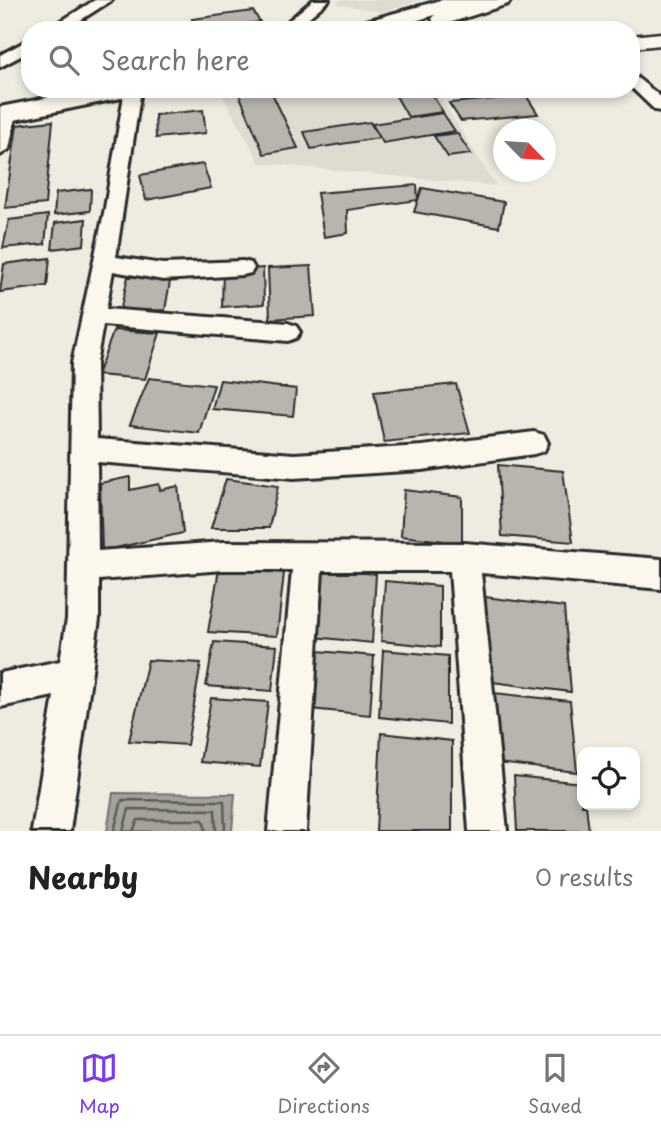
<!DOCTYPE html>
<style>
body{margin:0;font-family:"Playpen Sans",sans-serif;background:#f6f6f6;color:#222}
.controls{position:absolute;right:21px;bottom:21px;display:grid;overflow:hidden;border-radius:14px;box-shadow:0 4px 10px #0003}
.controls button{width:63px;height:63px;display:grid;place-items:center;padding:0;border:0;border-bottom:2px solid #e0e0e0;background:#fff;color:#222;font:35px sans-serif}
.compass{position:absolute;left:493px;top:119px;width:63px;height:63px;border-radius:50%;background:#fff;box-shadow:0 4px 10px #0003;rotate:115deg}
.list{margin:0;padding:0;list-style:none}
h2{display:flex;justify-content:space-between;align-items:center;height:91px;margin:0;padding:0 28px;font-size:30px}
h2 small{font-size:23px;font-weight:400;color:#767676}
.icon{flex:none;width:38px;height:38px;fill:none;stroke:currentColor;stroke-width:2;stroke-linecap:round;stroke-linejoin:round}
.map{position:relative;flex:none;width:661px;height:831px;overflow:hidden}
.search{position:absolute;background:#fff;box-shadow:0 4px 10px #0003;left:21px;right:21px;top:21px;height:77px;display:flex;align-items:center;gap:18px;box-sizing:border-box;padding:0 24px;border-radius:28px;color:#767676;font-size:26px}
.sheet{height:203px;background:#fff}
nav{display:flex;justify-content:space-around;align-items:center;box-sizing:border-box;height:98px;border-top:2px solid #e0e0e0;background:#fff;font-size:19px;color:#767676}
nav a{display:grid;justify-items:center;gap:4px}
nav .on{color:#7c3aed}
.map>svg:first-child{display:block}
.built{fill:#dedbd1}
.water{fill:#a4a29a;stroke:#74726e;stroke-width:2}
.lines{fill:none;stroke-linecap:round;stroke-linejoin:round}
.shore{stroke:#5b5b57;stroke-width:2.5}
.building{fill:#b8b5ae;stroke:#2b2b2b;stroke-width:2}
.street-casing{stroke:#2b2b2b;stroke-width:6}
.secondary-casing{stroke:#2b2b2b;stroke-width:5}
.highway-casing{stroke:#2b2b2b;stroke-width:6}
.street{fill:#fbf7ec;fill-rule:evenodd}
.secondary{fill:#fbf7ec;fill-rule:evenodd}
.highway{fill:#fbf7ec;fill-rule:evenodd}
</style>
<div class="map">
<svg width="661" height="831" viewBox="0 0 661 831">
<rect width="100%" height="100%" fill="#eeebe0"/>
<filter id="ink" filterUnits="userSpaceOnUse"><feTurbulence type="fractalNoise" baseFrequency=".0143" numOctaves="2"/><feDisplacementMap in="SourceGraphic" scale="14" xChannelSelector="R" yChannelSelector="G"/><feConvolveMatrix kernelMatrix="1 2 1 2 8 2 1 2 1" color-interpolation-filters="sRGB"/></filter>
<g filter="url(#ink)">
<path class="built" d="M339 0H421L383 12 337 4Z
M219 89H435L496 186 260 163Z"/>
<path class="water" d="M113 793 235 794 232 831H107Z"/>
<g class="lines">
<path class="shore" d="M114 831 122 800 224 801 225 831
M123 831 129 809 215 810 216 831
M133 831 138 820H203L206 831"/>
</g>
<path class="building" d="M253 11 260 22 232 26 233 30H197L192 19Z
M237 89H270L298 148 264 154Z
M392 89H428L443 112 408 117Z
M490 89H522L538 114 461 121 449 103 496 99Z
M203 110 206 133 156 138 155 115Z
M443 113 455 131 383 143 372 124Z
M53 121 45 204 5 208 17 125Z
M370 122 379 138 311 149 304 132Z
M457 133 471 154 448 157 434 136Z
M203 164 211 188 146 200 140 175Z
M417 185 418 200 347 210 348 233 324 237 317 193Z
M422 188 504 202 499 227 414 212Z
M91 189 90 211 54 215 56 193Z
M48 215 45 244 3 248 9 220Z
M86 219 84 245 52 249 55 223Z
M50 258 47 286 0 292 4 264Z
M311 266 315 316 270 319 268 268Z
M263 268 264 304 222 307 223 271Z
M171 276 165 310 120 311 128 277Z
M114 330 160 333 145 379 97 375Z
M149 378 214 385 199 433 130 425Z
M220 380 296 389 293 416 212 409Z
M456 384 470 433 384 442 374 392Z
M498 465 563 471 573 542 502 536Z
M130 477V490L159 484 160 490 178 486 183 533 102 551 100 483Z
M226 479 278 486 269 528H211Z
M404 490 462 497V543L401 536Z
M219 569 284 573 277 636 208 632Z
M323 569 376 574 372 643 315 637Z
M385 581 440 586V647L381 641Z
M485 597 564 607 571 692 485 681Z
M214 642 277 646 272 691 206 686Z
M383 650 448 656V724L379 717Z
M318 651 374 656 370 715 311 709Z
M148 660 201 663 187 745 129 741Z
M493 693 570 701 577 772 497 763Z
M211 698 268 702 260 767 200 762Z
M381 733 452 741V831H376Z
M514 776 582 783V805H586L589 831H517Z"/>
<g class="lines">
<defs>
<path id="street" d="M95 0H112L65 30H47Z
M313 0H329L294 30H278Z
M30 39V51L0 67V55Z
M631 73 661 97V111L655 110 631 87Z
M125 89H141L116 257 163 264 243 261 251 263 254 268 251 273 243 275 163 280 113 271 106 309 288 323 296 326 300 332 296 338 288 341 103 325 96 363 97 439 294 454 422 446 534 432 544 435 548 443 544 451 534 454 422 470 294 478 97 462 98 551 223 542 464 543 661 559V589L481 573 507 831H469L450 571H322L306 831H268L292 570H223L99 580V619L70 831H32L54 696 0 707V673L60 661 67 619 72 363 105 208Z
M7 109 16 114 9 149 0 155V111Z"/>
<path id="secondary" d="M661 33V45L631 48V36Z"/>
<path id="highway" d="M442 0H511L508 4 443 25 435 24 432 19 435 15 385 30H349L352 25Z
M92 89H143L140 94 131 96 0 123V107Z"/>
</defs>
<use href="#street" class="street-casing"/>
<use href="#secondary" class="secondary-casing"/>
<use href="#highway" class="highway-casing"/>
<use href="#street" class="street"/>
<use href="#secondary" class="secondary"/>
<use href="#highway" class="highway"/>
</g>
</g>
</svg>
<div class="controls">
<button><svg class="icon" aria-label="locate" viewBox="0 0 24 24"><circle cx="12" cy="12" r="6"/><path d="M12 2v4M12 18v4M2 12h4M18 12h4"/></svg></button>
</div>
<svg class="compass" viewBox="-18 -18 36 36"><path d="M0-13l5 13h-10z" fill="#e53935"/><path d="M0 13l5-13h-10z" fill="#767676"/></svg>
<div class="search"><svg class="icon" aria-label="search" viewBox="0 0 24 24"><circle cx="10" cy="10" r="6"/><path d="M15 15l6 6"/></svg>Search here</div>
</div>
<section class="sheet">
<h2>Nearby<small>0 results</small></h2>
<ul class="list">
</ul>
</section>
<nav>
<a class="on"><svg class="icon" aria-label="map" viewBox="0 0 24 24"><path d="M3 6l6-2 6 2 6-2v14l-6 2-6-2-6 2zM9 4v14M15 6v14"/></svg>Map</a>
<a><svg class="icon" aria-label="directions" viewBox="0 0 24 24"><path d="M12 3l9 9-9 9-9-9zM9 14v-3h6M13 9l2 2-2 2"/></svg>Directions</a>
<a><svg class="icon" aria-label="saved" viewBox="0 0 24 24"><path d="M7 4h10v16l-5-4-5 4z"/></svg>Saved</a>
</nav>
